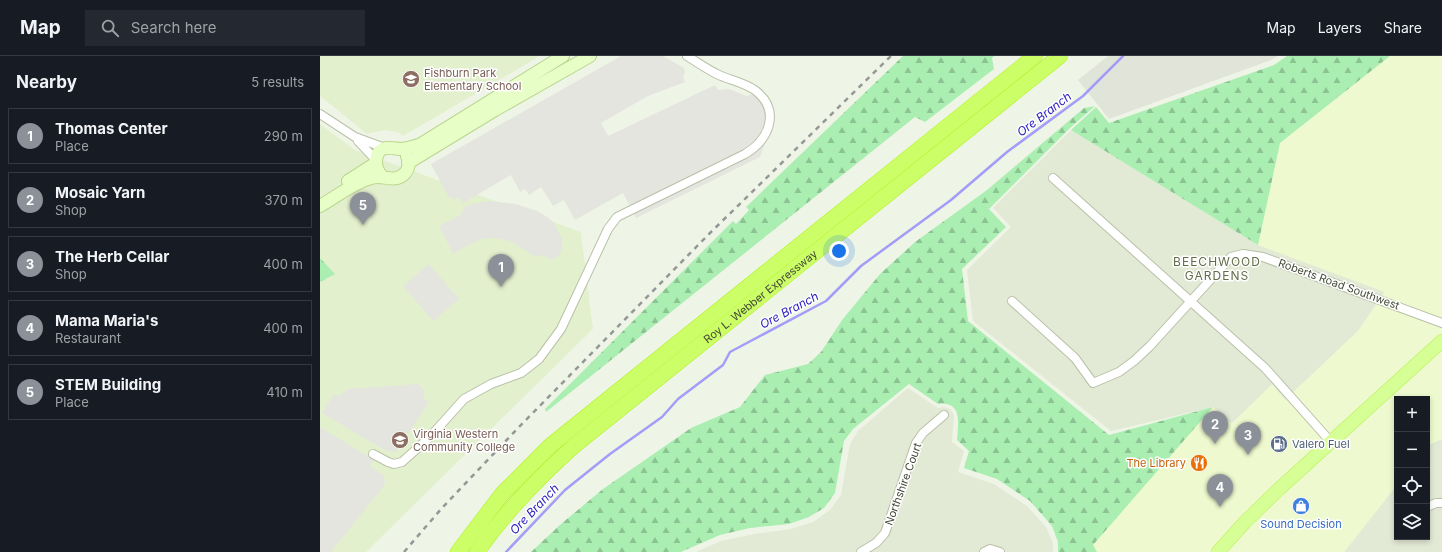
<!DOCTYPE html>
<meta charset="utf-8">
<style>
body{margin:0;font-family:Inter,sans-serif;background:#242831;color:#f1f3f6}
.controls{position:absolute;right:12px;bottom:12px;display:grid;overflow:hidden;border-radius:0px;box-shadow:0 2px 6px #0003}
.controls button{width:36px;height:36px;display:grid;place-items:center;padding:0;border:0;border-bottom:1px solid #363941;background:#171b24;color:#f1f3f6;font:20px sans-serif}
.you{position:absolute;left:519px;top:195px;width:14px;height:14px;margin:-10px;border:3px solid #fff;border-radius:50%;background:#1a73e8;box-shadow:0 0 0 6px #1a73e833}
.badge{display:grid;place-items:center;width:26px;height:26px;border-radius:50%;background:#8c9099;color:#fff;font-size:13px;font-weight:700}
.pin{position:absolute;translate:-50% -33px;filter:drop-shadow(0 1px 2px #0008)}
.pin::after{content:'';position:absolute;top:21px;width:14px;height:12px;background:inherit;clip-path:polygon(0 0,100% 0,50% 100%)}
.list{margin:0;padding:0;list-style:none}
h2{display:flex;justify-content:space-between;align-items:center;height:52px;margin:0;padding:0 16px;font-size:17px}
h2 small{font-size:13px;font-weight:400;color:#9ea1a6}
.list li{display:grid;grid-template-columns:26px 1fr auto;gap:12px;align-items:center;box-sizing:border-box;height:56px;margin:0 8px 8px;padding:0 8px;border:1px solid #363941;border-radius:0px}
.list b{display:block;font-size:15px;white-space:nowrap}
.list p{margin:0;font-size:13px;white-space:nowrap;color:#9ea1a6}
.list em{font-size:13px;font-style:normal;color:#9ea1a6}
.icon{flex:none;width:22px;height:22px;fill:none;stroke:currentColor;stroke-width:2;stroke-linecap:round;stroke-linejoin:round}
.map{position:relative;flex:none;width:1122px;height:496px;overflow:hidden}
header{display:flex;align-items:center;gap:24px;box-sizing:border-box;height:56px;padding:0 20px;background:#171b24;border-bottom:1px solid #363941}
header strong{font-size:19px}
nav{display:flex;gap:22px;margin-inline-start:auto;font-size:14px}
.search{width:280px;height:36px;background:#242831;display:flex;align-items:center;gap:10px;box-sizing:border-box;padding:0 14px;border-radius:0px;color:#9ea1a6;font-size:15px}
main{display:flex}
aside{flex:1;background:#171b24}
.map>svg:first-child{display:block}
.residential{fill:#e2e9d4}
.commercial{fill:#eff9cf}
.industrial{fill:#e1e4d8}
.education{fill:#e3f0ce}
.grass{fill:url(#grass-tufts)}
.forest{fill:url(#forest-firs)}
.parking{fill:#e4e5df}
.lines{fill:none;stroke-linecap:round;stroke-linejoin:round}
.stream{stroke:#a39cf8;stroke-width:2.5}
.minor-casing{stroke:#b9c1a8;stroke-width:10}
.secondary-casing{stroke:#bad68f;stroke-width:14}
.primary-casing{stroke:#b9f058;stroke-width:14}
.motorway-casing{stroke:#b2ee27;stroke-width:16}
.minor{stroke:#fff;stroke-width:8}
.secondary{stroke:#e7ffc6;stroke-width:12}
.primary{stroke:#d6ff95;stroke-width:13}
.motorway{stroke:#ccff67;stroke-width:15}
.rail{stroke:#969696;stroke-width:2.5;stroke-dasharray:5 5;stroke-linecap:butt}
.labels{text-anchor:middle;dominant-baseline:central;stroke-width:3;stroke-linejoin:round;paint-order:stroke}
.education-label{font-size:11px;fill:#785e54;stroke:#fff;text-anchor:start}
.street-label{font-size:11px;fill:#434934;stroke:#fff}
.service-label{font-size:11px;fill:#4e5e75;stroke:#fff;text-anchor:start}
.food-label{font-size:11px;fill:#c56008;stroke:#fff;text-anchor:end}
.shop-label{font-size:11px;fill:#366cbe;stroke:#fff}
.water-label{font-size:12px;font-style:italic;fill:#3022c0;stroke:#fff}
.neighbourhood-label{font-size:12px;letter-spacing:1px;fill:#636d4a;stroke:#fff}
</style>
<header>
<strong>Map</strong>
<div class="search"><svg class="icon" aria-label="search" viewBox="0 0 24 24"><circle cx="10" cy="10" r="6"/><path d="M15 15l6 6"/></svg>Search here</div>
<nav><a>Map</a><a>Layers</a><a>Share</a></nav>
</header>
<main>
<aside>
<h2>Nearby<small>5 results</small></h2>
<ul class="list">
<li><span class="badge">1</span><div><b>Thomas Center</b><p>Place</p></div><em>290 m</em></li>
<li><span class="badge">2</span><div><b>Mosaic Yarn</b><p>Shop</p></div><em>370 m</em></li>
<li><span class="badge">3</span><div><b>The Herb Cellar</b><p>Shop</p></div><em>400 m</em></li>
<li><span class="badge">4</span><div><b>Mama Maria's</b><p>Restaurant</p></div><em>400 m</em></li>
<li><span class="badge">5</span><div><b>STEM Building</b><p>Place</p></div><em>410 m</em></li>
</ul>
</aside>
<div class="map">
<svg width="1122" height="496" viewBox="0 0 1122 496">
<defs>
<pattern id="grass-tufts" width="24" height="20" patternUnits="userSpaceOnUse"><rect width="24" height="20" fill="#aaeeb2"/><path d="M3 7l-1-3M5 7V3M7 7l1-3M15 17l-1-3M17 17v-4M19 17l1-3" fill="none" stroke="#8cc392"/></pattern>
<pattern id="forest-firs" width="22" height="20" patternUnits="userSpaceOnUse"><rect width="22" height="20" fill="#aaeeb2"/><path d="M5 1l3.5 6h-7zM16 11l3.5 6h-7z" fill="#8cc392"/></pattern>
</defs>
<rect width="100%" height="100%" fill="#eff5e6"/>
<path class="residential" d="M751 74 938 189 1065 236 1038 275 965 344 952 329 911 368 893 351 791 375 653 265 647 214 691 171 673 152Z
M588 332 618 352 624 351 630 353 634 359 632 386 644 395 638 416 674 428 707 450 726 471 733 487V496H376L401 485 434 478 471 473 493 466 510 454 521 439 530 388 538 375Z
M1122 383V496H1024L1077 429V481H1107V392L1110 388Z"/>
<path class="commercial" d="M1070 0H1122V383L1110 388 1107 392V343H1077V429L1024 496H777L772 489 893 351 912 368 952 328 965 344 1038 275 1065 236 938 189 960 87Z"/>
<path class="industrial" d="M788 0H958L951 4 789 63 758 24Z"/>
<path class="education" d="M0 0H220L83 80 78 76 65 74 47 78 0 40Z
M0 68 35 94 261 176 273 273 46 496H0Z"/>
<path class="grass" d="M0 202 15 218 0 226Z"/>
<path class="forest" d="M583 0H674L672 2 674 13 605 66 595 61 226 356 225 353 413 165 416 168 429 154 426 151Z
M967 0H1070L960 87 938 189 751 74 776 51 789 67 954 9Z
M775 50 750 72 669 153 686 171 642 213 648 265 789 379 893 351 773 489 777 496H738V486L732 470 710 445 677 423 644 412 649 395 637 384C638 367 643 345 618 348L589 328 533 373 524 385 515 437 504 452 489 461 469 468 430 472 400 479 361 496H211L241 468 283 433 371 372 420 351 445 319 488 308 501 296 522 264 560 218 595 186 667 134 764 52Z"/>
<path class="parking" d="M301 0H343L364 12 365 17 363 20 365 26 328 40 281 67 288 80 395 29 398 34 409 33 427 40 441 35 450 49 455 61 440 101 316 162 303 137 255 164 244 144 233 150 221 131 209 139 205 133 200 136 191 119 143 147 140 142 133 143 128 140 111 108Z
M169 145 196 148 217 155 229 162 235 168 242 183 241 196 237 201 230 204 224 199 216 201 190 185 175 182 163 183 152 187 133 198 119 170 142 158 143 152 152 148Z
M109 208 139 243 113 265 83 230Z
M98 328 104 334V343L109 346 75 397 71 395 68 396 2 357 14 338 19 340 28 333Z
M0 371 54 404 50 410 64 420 65 426 63 431 11 496H0Z"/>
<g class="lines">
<path class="stream" d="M186 496 245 434 290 398 342 361 358 343 403 309 410 296 506 245 541 210 631 144 687 96 763 40 803 0"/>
<defs>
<path id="minor" d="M0 58 35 81 65 92
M38 85 56 104
M733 122 945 312 1011 386
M692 245 755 302 773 327 799 316 814 305 830 290 911 201 923 198 943 201 1122 267
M53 398 68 406 74 408 82 406 109 382 144 343 171 328 201 317 219 303 241 273 288 173 297 161 425 98C449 84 461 55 436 35 426 27 410 24 399 19 388 14 377 6 367 0
M1107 451 1116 447H1122
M541 496 556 487 565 477 596 387 603 377 624 359
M664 496 670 493 680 496"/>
<path id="secondary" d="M88 107 175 54 270 0
M62 120C58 116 56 112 56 106 57 86 73 93 82 93 88 92 96 90 101 88L243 0
M28 125 56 107
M0 150C16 141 33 127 51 122 62 118 73 127 83 119 89 114 90 107 87 100"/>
<path id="primary" d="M898 496 925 466 959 433 1122 285"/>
<g id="motorway">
<path d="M138 496 182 438 231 389 715 0"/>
<path id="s1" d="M157 496C185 456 218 422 255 389L740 0"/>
</g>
</defs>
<use href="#minor" class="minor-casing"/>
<use href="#secondary" class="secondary-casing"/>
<use href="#primary" class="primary-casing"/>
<use href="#motorway" class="motorway-casing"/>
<use href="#minor" class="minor"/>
<use href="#secondary" class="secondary"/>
<use href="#primary" class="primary"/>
<use href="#motorway" class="motorway"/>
<path class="rail" d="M84 496 122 452 199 371 390 177 571 0"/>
</g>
<defs>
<symbol id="school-disc" viewBox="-11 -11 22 22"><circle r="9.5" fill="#8d6e63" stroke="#fff"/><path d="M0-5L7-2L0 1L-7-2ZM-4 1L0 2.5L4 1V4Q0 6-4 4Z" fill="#fff"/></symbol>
<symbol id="university-disc" viewBox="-11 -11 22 22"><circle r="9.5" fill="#8d6e63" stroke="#fff"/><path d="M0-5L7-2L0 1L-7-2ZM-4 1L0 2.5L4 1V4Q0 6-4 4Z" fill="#fff"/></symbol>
<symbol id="fuel-disc" viewBox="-11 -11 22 22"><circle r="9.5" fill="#5c6f8a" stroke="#fff"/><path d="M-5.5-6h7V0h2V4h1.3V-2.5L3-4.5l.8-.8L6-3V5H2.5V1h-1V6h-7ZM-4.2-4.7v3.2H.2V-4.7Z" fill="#fff"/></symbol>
<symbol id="restaurant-disc" viewBox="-11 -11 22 22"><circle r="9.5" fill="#e8710a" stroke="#fff"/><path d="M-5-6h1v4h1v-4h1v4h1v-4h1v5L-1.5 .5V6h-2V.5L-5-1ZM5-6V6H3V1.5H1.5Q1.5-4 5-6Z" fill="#fff"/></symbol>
<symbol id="shop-disc" viewBox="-11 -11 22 22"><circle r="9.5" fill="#3f7fe0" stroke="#fff"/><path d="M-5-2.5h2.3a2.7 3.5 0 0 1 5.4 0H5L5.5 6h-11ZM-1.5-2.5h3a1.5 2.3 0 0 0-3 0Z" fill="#fff"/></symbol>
</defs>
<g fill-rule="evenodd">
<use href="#school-disc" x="81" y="13" width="20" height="20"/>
<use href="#university-disc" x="70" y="374" width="20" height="20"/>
<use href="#fuel-disc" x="949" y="378" width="20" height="20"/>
<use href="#restaurant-disc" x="869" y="397" width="20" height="20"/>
<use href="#shop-disc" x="971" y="440" width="20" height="20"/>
</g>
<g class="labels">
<g class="education-label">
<text x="104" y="17">Fishburn Park<tspan x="104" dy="13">Elementary School</tspan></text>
<text x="93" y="378">Virginia Western<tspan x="93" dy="13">Community College</tspan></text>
</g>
<g class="street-label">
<text transform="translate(1019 228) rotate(20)">Roberts Road Southwest</text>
<text stroke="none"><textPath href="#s1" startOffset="383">Roy L. Webber Expressway</textPath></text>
<text transform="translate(583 428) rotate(-70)">Northshire Court</text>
</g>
<g class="service-label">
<text x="972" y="388">Valero Fuel</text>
</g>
<g class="food-label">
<text x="866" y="407">The Library</text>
</g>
<g class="shop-label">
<text x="981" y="468">Sound Decision</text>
</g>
<g class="water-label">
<text transform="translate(724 58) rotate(-37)">Ore Branch</text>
<text transform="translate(469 254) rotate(-28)">Ore Branch</text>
<text transform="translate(214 453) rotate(-46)">Ore Branch</text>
</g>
<g class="neighbourhood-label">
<text x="897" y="205">BEECHWOOD<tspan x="897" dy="14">GARDENS</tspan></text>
</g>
</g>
</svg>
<div class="controls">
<button>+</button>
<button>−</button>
<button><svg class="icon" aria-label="locate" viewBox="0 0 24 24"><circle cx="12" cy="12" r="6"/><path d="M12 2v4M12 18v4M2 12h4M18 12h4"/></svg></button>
<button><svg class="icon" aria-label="layers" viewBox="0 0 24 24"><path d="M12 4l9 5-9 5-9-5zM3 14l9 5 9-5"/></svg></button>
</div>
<div class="you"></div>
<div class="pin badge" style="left:181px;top:231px">1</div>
<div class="pin badge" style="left:895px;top:388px">2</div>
<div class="pin badge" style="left:928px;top:399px">3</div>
<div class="pin badge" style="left:900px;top:451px">4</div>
<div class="pin badge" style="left:43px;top:169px">5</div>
</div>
</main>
